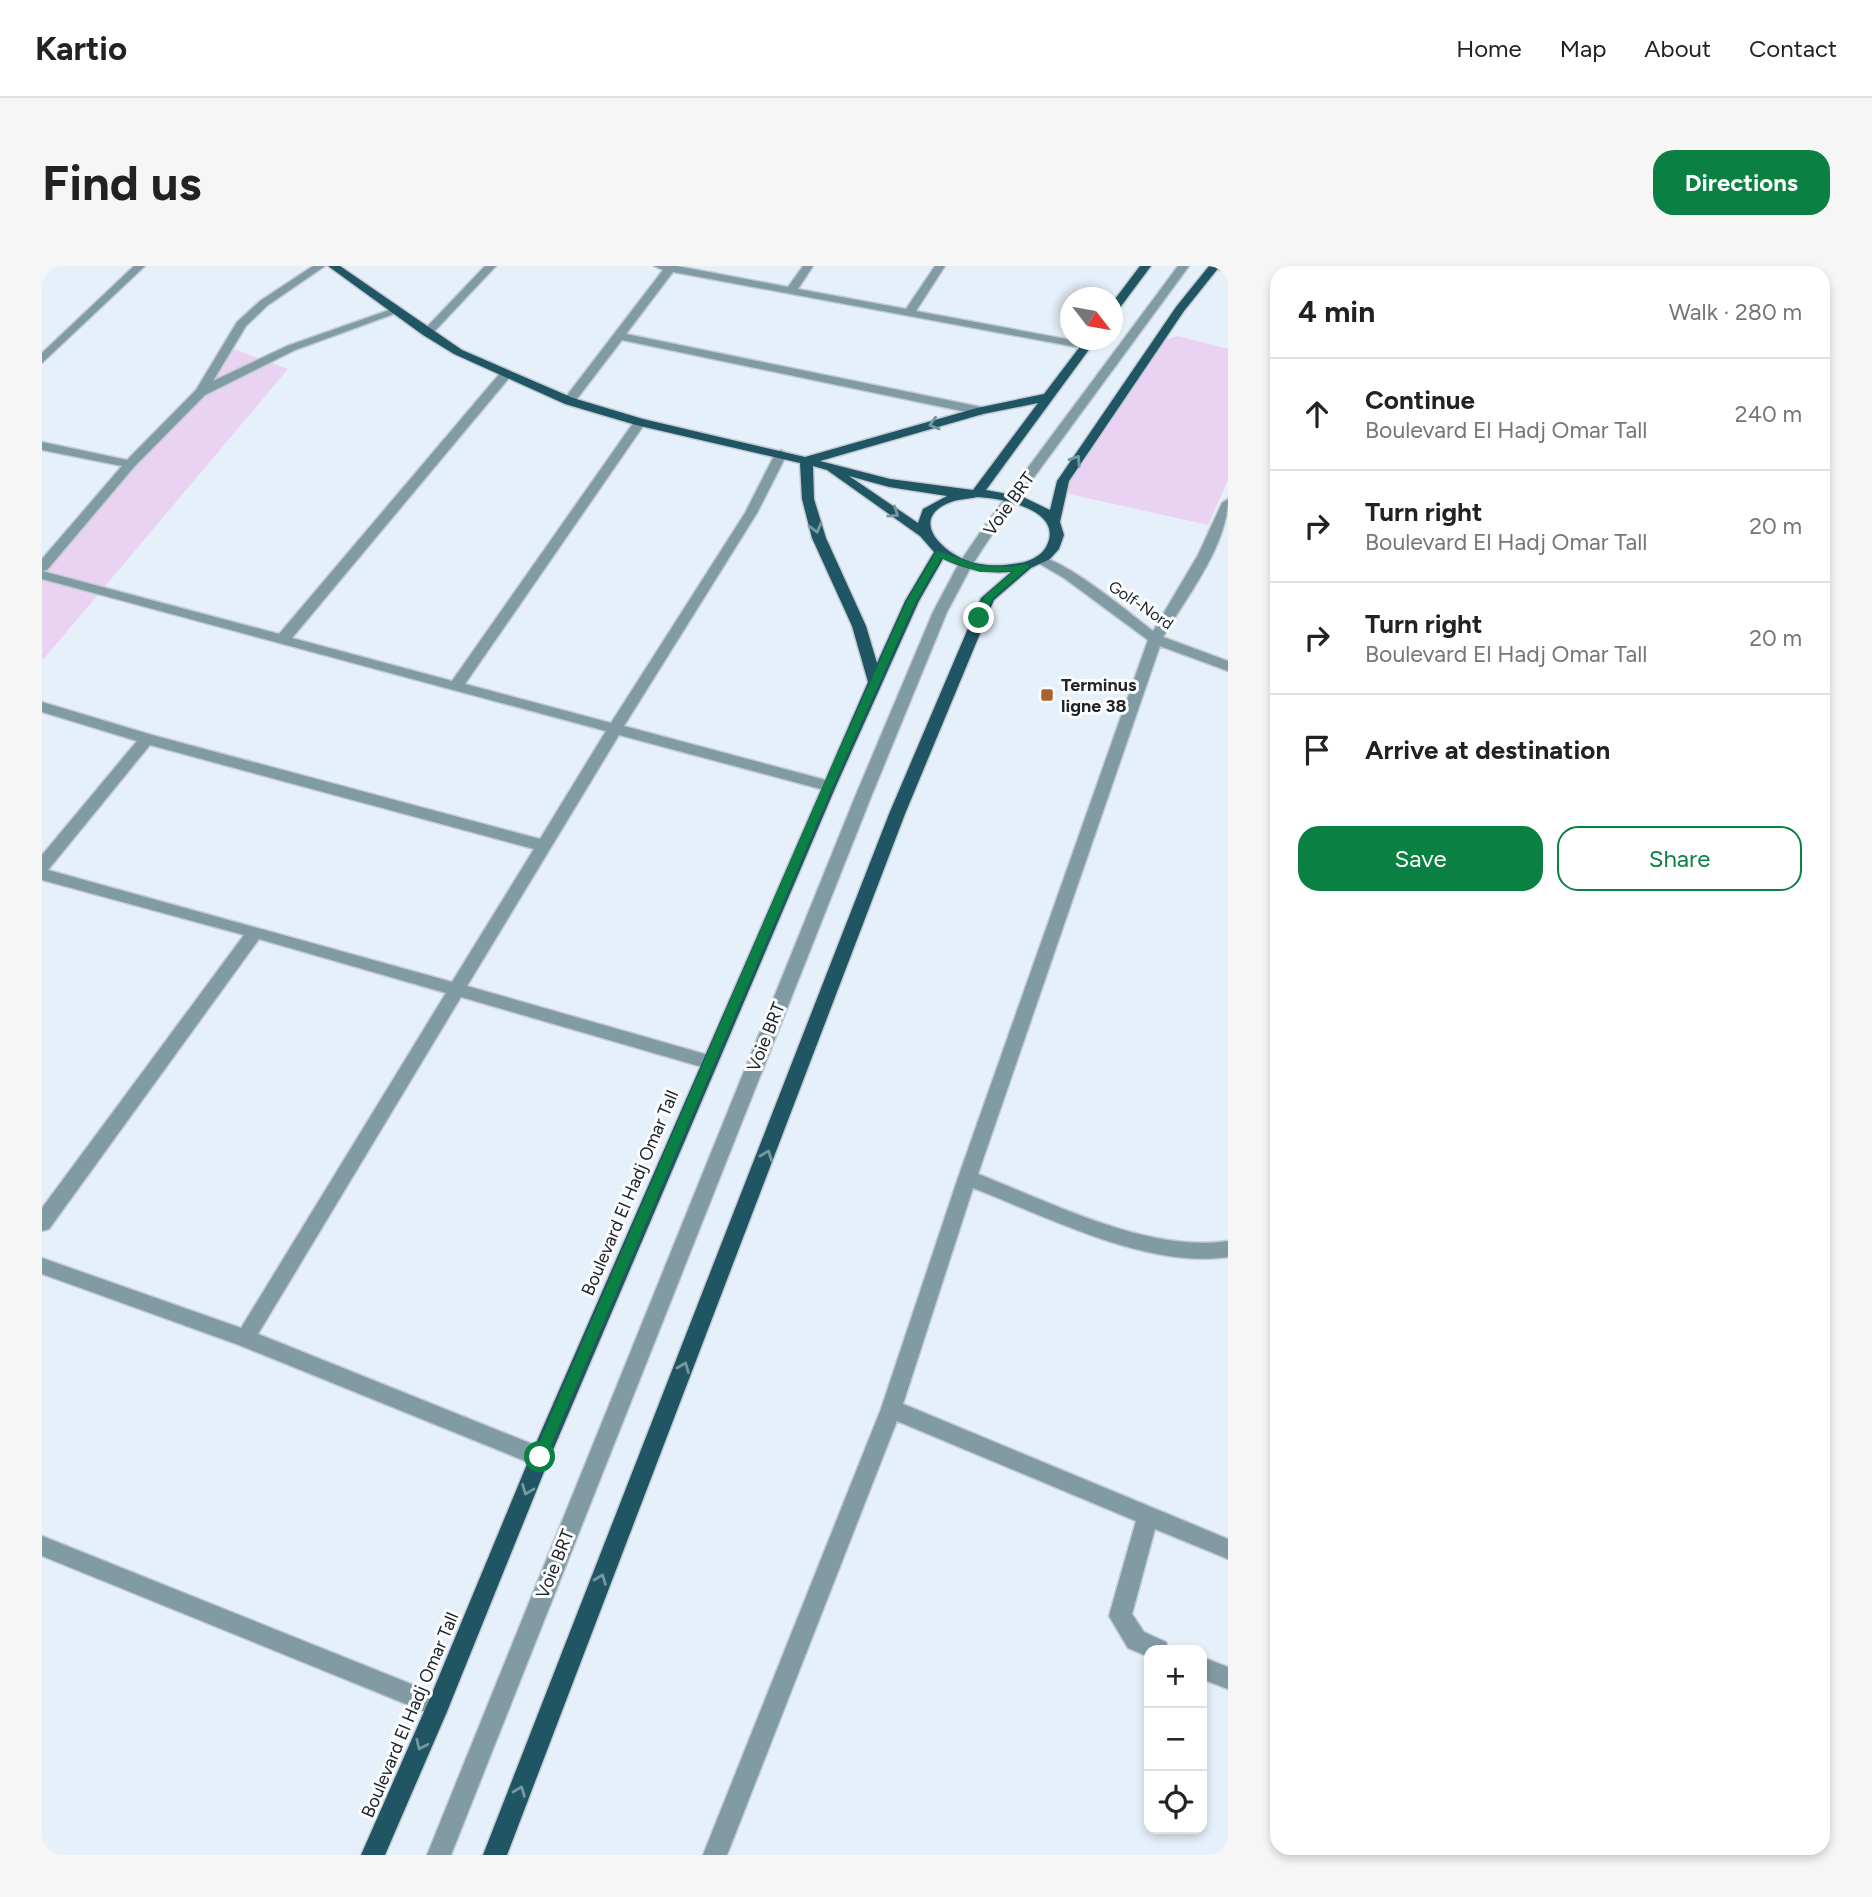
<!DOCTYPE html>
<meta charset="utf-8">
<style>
body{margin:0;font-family:Figtree,sans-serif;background:#f6f6f6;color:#222}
.controls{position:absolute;right:21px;bottom:21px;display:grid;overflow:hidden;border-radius:14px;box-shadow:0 4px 10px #0003}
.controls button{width:63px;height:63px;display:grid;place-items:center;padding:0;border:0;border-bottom:2px solid #e0e0e0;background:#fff;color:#222;font:35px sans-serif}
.compass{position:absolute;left:1018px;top:21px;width:63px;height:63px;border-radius:50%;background:#fff;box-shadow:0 4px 10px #0003;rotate:121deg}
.stop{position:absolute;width:21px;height:21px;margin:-16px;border:5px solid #0b8043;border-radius:50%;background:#fff}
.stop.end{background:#0b8043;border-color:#fff;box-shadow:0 2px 7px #0008}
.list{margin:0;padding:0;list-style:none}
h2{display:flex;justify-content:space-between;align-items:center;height:91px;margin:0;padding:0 28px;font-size:30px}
h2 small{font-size:23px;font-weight:400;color:#767676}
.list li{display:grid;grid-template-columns:46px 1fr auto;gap:21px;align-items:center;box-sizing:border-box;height:112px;padding:0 28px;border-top:2px solid #e0e0e0}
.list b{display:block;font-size:26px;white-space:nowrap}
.list p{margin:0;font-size:23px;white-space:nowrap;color:#767676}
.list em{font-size:23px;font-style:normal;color:#767676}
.actions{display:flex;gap:14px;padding:21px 28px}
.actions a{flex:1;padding:16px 0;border:2px solid #0b8043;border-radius:21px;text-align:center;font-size:24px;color:#0b8043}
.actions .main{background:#0b8043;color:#fff}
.icon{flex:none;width:38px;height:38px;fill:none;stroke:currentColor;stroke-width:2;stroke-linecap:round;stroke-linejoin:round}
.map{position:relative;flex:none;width:1186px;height:1589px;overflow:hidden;border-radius:21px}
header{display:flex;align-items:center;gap:42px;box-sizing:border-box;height:98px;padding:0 35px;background:#fff;border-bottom:2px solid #e0e0e0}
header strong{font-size:33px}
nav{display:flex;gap:38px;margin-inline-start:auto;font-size:24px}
.intro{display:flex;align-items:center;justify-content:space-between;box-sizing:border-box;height:168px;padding:0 42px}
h1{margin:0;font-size:49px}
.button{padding:18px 32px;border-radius:21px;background:#0b8043;color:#fff;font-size:24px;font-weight:700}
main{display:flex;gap:42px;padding:0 42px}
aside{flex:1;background:#fff;border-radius:21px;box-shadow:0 4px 10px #0003}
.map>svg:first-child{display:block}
.green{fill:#ead2f3}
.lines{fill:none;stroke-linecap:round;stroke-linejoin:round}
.minor-casing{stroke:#c3cbd4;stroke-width:3}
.major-casing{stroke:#c3cbd4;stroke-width:3}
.minor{fill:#809ba3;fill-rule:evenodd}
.major{fill:#205664;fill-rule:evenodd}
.oneway{stroke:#7798a2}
.route{fill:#0b8043}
.poi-dot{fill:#a76431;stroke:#fafcfe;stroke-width:2.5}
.labels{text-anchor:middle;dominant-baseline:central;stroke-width:6;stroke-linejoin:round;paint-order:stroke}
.far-street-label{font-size:16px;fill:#212428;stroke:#fafcfe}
.street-label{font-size:18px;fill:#212428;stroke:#fafcfe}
.poi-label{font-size:18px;font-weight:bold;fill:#212428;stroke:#fafcfe;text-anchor:start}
</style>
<header>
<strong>Kartio</strong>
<nav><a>Home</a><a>Map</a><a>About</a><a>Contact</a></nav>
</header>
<div class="intro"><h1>Find us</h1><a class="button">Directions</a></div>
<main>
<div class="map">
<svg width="1186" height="1589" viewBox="0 0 1186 1589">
<rect width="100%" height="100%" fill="#e6f0fa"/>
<path class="green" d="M1136 70 1186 83V214L1166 259 1022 227 1026 208 1123 74Z
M189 82 246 103 0 395V295Z"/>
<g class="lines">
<defs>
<path id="minor" d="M92 0H103L0 97V87Z
M271 0H283L226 39 204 60 171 115 245 80 350 43 360 45 253 84 163 129 92 201 5 304 0 305 237 368 459 106H467V112L250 372 410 415 594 153H602L604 156 423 418 569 457 703 247 733 188 739 184 745 188 715 247 582 460 791 516 794 520 786 525 577 469 425 720 673 791 676 796 673 801 667 803 419 731 216 1068 505 1184 508 1191 505 1198 498 1201 197 1079 0 1008V992L199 1062 404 727 217 673 7 963 0 965V942L202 669 0 614V589L95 475 0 446V436L110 469 498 573 564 465 0 313V293L80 200 0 184V176L85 194 154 124 195 56 218 35ZM108 479 492 583 410 716 6 604Z
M443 0H454L389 69H381V65Z
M612 0H635L746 21 761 0H771L756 23 864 43 893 0H903L874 45 1045 77 1051 80 1045 83 631 6 584 68 939 141 945 145 939 149 580 74 531 138H523V132L621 4Z
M1136 0H1147L951 267 930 299 905 346 829 531 409 1589H385L813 531 891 346 916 299 941 262Z
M1169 0H1186V6L1170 2Z
M1186 233C1186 279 1144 332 1121 371L1186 395V405L1118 380 936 908C1010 937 1106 987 1186 975V991C1105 1003 1006 951 931 922L861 1138 1186 1273V1293L1113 1263 1090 1348 1102 1366 1124 1376 1127 1384H1107V1391L1086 1382 1067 1350 1094 1255 855 1155 685 1589H661L839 1143 916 912 1106 374 1022 312 991 294 993 291C1016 287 1090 349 1111 365L1156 289 1180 237Z
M0 1270 404 1432 407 1440 404 1448 396 1451 0 1290Z
M1160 1391 1186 1401V1423L1160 1413Z"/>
<path id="major" d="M286 0H298L420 84 531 132 601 153 763 191 935 142 1002 128 1043 74H1054L944 224 981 231 1008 244 1015 215 1134 41 1167 0H1178L1142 45 1027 215 1018 256 1022 269 1017 283 1008 293 989 302 952 334 863 548 465 1589H441L847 548 939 332 969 306C944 308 924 304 901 293L877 335 794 520 508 1191 404 1448 343 1589H319L388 1432 488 1191 826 416 810 360 770 272 760 233 758 197 594 159 523 138 412 88 381 69ZM996 137 931 224 848 213 778 195 941 148ZM771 200 785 204 878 270 892 286 863 335 835 397 824 360 784 272 772 233ZM807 210 847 221 905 230 881 243 876 257ZM935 231C959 232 1024 244 1004 281 999 290 987 296 977 297 960 300 941 301 924 294 898 284 867 252 909 236 917 233 927 233 935 231Z
M1098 0H1109L1074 47 1070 48V37Z"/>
</defs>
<use href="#minor" class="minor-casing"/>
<use href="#major" class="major-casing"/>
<use href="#minor" class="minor"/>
<use href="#major" class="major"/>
</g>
<defs><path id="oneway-chevron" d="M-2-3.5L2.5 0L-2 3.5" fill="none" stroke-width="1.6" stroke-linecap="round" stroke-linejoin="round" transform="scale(1.75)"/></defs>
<g class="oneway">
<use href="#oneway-chevron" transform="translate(892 158) rotate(164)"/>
<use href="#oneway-chevron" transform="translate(1034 194) rotate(-57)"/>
<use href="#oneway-chevron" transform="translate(852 247) rotate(34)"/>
<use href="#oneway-chevron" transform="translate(774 262) rotate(75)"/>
<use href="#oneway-chevron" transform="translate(725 889) rotate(-69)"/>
<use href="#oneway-chevron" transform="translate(642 1101) rotate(-68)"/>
<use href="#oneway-chevron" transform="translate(485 1224) rotate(112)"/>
<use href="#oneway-chevron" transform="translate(559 1313) rotate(-69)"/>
<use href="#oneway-chevron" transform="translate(379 1479) rotate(114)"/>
<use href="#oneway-chevron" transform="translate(478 1525) rotate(-69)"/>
</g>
<path class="route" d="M895 285 939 300 969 301 984 298 988 300 950 333 940 354 933 352 943 330 972 305 938 306 899 292 874 335 791 520 504 1191 502 1196H493L491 1191 781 520 865 335Z"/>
<rect class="poi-dot" x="998" y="422" width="14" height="14" rx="3.5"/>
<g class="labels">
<g class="far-street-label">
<text transform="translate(1099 339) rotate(34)">Golf-Nord</text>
</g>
<g class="street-label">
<text transform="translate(967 238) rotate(-54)">Voie BRT</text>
<text transform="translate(724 771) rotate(-68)">Voie BRT</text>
<text transform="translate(588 927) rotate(-67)">Boulevard El Hadj Omar Tall</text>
<text transform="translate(513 1298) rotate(-68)">Voie BRT</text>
<text transform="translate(368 1449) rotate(-67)">Boulevard El Hadj Omar Tall</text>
</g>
<g class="poi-label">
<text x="1019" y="419">Terminus<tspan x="1019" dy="21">ligne 38</tspan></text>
</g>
</g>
</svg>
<div class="controls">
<button>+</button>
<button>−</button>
<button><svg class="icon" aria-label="locate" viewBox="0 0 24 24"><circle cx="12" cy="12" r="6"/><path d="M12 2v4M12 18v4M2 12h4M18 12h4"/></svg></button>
</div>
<svg class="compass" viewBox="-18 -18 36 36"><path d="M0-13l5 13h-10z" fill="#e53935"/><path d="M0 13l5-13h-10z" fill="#767676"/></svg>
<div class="stop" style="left:498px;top:1191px"></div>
<div class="stop end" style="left:937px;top:352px"></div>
</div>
<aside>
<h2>4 min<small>Walk · 280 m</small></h2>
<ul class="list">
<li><svg class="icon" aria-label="ahead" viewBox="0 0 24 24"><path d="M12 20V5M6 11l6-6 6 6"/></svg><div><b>Continue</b><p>Boulevard El Hadj Omar Tall</p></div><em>240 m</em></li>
<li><svg class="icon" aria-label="right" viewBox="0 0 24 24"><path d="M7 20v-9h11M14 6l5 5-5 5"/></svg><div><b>Turn right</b><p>Boulevard El Hadj Omar Tall</p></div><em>20 m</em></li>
<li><svg class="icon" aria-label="right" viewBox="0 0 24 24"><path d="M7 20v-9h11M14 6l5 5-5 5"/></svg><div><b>Turn right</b><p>Boulevard El Hadj Omar Tall</p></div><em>20 m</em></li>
<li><svg class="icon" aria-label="arrive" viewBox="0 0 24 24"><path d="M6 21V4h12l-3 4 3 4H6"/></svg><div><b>Arrive at destination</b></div></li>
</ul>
<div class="actions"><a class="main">Save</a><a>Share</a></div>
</aside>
</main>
